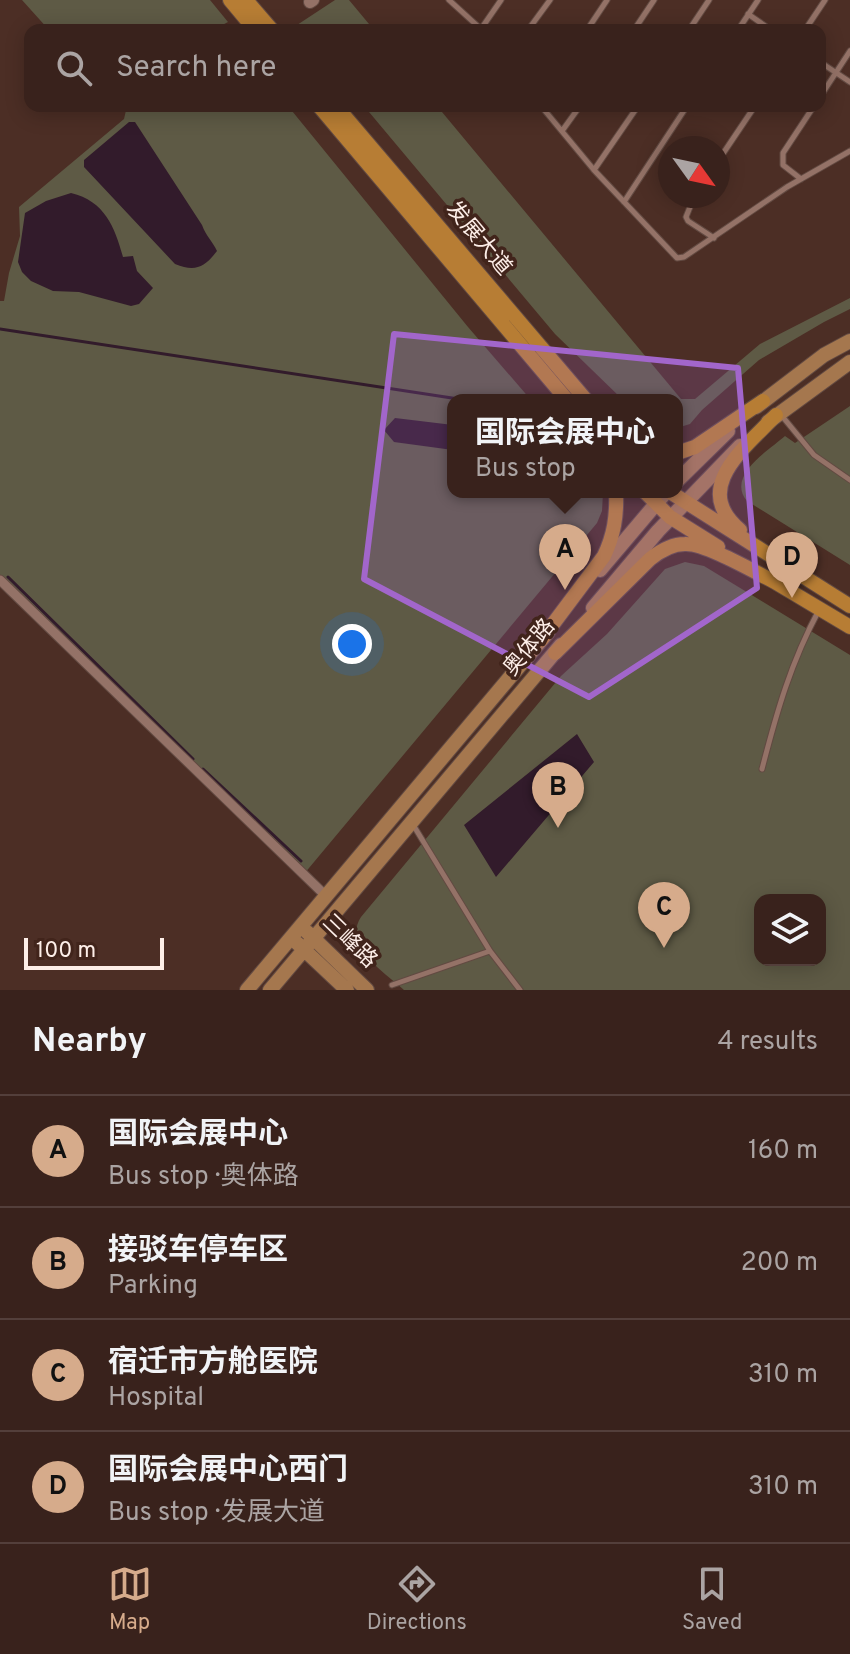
<!DOCTYPE html>
<meta charset="utf-8">
<style>
body{margin:0;font-family:Overpass,"Noto Sans SC",sans-serif;background:#442f29;color:#f1f3f6}
.controls{position:absolute;right:24px;bottom:24px;display:grid;overflow:hidden;border-radius:16px;box-shadow:0 4px 20px #0003}
.controls button{width:72px;height:72px;display:grid;place-items:center;padding:0;border:0;border-bottom:2px solid #533f3b;background:#39221c;color:#f1f3f6;font:40px sans-serif}
.compass{position:absolute;left:658px;top:136px;width:72px;height:72px;border-radius:50%;background:#39221c;box-shadow:0 4px 20px #0003;rotate:123deg}
.scale{position:absolute;left:24px;bottom:20px;width:140px;box-sizing:border-box;padding-left:8px;border:4px solid #fdeee8;border-top:0;font-size:22px;line-height:28px;white-space:nowrap;color:#fdeee8;-webkit-text-stroke:6px #41241b;paint-order:stroke}
.you{position:absolute;left:352px;top:644px;width:28px;height:28px;margin:-20px;border:6px solid #fff;border-radius:50%;background:#1a73e8;box-shadow:0 0 0 12px #1a73e833}
.badge{display:grid;place-items:center;width:52px;height:52px;border-radius:50%;background:#d6ab8b;color:#111;font-size:26px;font-weight:700}
.pin{position:absolute;translate:-50% -66px;filter:drop-shadow(0 2px 4px #0008)}
.pin::after{content:'';position:absolute;top:42px;width:28px;height:24px;background:inherit;clip-path:polygon(0 0,100% 0,50% 100%)}
.popup{position:absolute;left:447px;top:394px;width:236px;height:104px;box-sizing:border-box;display:grid;place-content:center;border-radius:16px;background:#39221c;filter:drop-shadow(0 2px 6px #0005);font-size:26px;white-space:nowrap;color:#aba4a3}
.popup b{font-size:30px;color:#f1f3f6}
.popup::after{content:'';position:absolute;left:50%;top:100%;margin-left:-16px;border:16px solid transparent;border-top-color:#39221c}
.list{margin:0;padding:0;list-style:none}
h2{display:flex;justify-content:space-between;align-items:center;height:104px;margin:0;padding:0 32px;font-size:34px}
h2 small{font-size:26px;font-weight:400;color:#aba4a3}
.list li{display:grid;grid-template-columns:52px 1fr auto;gap:24px;align-items:center;box-sizing:border-box;height:112px;padding:0 32px;border-top:2px solid #533f3b}
.list b{display:block;font-size:30px;white-space:nowrap}
.list p{margin:0;font-size:26px;white-space:nowrap;color:#aba4a3}
.list em{font-size:26px;font-style:normal;color:#aba4a3}
.icon{flex:none;width:44px;height:44px;fill:none;stroke:currentColor;stroke-width:2;stroke-linecap:round;stroke-linejoin:round}
.map{position:relative;flex:none;width:850px;height:990px;overflow:hidden}
.search{position:absolute;background:#39221c;box-shadow:0 4px 20px #0003;left:24px;right:24px;top:24px;height:88px;display:flex;align-items:center;gap:20px;box-sizing:border-box;padding:0 28px;border-radius:16px;color:#aba4a3;font-size:30px}
.sheet{height:552px;background:#39221c}
nav{display:flex;justify-content:space-around;align-items:center;box-sizing:border-box;height:112px;border-top:2px solid #533f3b;background:#39221c;font-size:22px;color:#aba4a3}
nav a{display:grid;justify-items:center;gap:4px}
nav .on{color:#d6ab8b}
.map>svg:first-child{display:block}
.green{fill:#5e5a45;fill-rule:evenodd}
.water{fill:#321b2b}
.lines{fill:none;stroke-linecap:round;stroke-linejoin:round}
.stream{stroke:#321b2b;stroke-width:3}
.service-casing{stroke:#624a42;stroke-width:7}
.minor-casing{stroke:#624a42;stroke-width:11}
.tertiary-casing{stroke:#624a42;stroke-width:14}
.secondary-casing{stroke:#624a42;stroke-width:16}
.primary-casing{stroke:#624a42;stroke-width:16}
.service{stroke:#947267;stroke-width:5}
.minor{stroke:#947267;stroke-width:9}
.tertiary{stroke:#947267;stroke-width:12}
.secondary{stroke:#a5774e;stroke-width:14}
.primary{stroke:#b77d34;stroke-width:14}
.marked{fill:#a266cb;fill-opacity:0.2;stroke:#a266cb;stroke-width:6;stroke-linejoin:round}
.labels{text-anchor:middle;dominant-baseline:central;stroke-width:7;stroke-linejoin:round;paint-order:stroke}
.street-label{font-size:22px;fill:#fdeee8;stroke:#41241b}
</style>
<div class="map">
<svg width="850" height="990" viewBox="0 0 850 990">
<rect width="100%" height="100%" fill="#4c2e25"/>
<path class="green" d="M22 0H210L228 22 213 30H49Z
M335 0H349L374 30H301L297 25Z
M127 106H288L468 327 531 400H453V492L603 493 602 511 597 523 304 874 0 578V301H4L9 273 20 236 19 207 124 119Z
M364 106H437L681 399H695L760 344 850 298V309L824 322 759 360 702 410 690 424 677 428V400H623L555 334Z
M850 406V565L747 501C726 476 768 451 785 436L795 443Z
M685 562 704 566 850 655V990H404C384 972 342 946 361 917L561 676 607 634 665 569ZM760 900H820V960H760Z"/>
<path class="water" d="M129 122H135L202 225C206 236 213 242 217 251 204 268 195 272 175 264L84 167V160Z
M71 193C105 201 115 228 123 257L133 256 137 271 153 288 139 304 131 306 79 292 53 291 31 281 22 272 18 262 25 213 46 201Z
M395 418 453 425V450L394 442 384 430Z
M577 734 594 762 496 877 464 825Z"/>
<g class="lines">
<path class="stream" d="M0 329 465 400
M8 577 193 759
M203 769 301 861"/>
<defs>
<path id="service" d="M449 0 482 30
M748 14 771 30
M481 29 501 0
M528 30 550 0
M587 30 607 0
M634 30 654 0
M689 30 709 0
M738 30 758 0
M805 30 825 0
M820 62 850 82
M820 97 850 51
M541 106 594 170 677 258 684 257 787 187 850 151
M562 131 580 106
M718 161 755 106
M594 170 638 106
M801 179 783 165V153L814 106
M694 197 686 217 688 221 714 238
M624 202 687 106
M782 416 814 455 850 480
M762 769C777 711 791 662 819 610
M412 823 490 951 520 990
M392 985 490 951"/>
<path id="minor" d="M0 580 326 896"/>
<path id="tertiary" d="M310 2 313 0"/>
<path id="secondary" d="M756 407 824 355 850 341
M768 422 850 362
M677 481 728 431
M600 570 666 492
M593 608 658 531 740 446
M307 932 367 990
M297 943 347 990
M247 990 548 632
M270 990 561 645"/>
<path id="primary" d="M230 0 255 30
M246 0 272 30
M319 106 567 400
M336 106 586 400
M677 453 695 447 763 401
M645 492 670 517 718 547
M670 492 850 606
M740 530C690 488 745 448 776 415
M773 581 850 627
M541 640 604 556C614 535 617 516 616 492
M555 653 650 559C660 551 671 544 685 544 706 543 758 574 779 584"/>
</defs>
<use href="#service" class="service-casing"/>
<use href="#minor" class="minor-casing"/>
<use href="#tertiary" class="tertiary-casing"/>
<use href="#secondary" class="secondary-casing"/>
<use href="#primary" class="primary-casing"/>
<use href="#service" class="service"/>
<use href="#minor" class="minor"/>
<use href="#tertiary" class="tertiary"/>
<use href="#secondary" class="secondary"/>
<use href="#primary" class="primary"/>
</g>
<path class="marked" d="M394 334 738 368 757 588 589 697 364 579Z"/>
<g class="labels">
<g class="street-label">
<text transform="translate(478 239) rotate(50)">发展大道</text>
<text transform="translate(530 648) rotate(-50)">奥体路</text>
<text transform="translate(349 942) rotate(44)">三峰路</text>
</g>
</g>
</svg>
<div class="controls">
<button><svg class="icon" aria-label="layers" viewBox="0 0 24 24"><path d="M12 4l9 5-9 5-9-5zM3 14l9 5 9-5"/></svg></button>
</div>
<svg class="compass" viewBox="-18 -18 36 36"><path d="M0-13l5 13h-10z" fill="#e53935"/><path d="M0 13l5-13h-10z" fill="#aba4a3"/></svg>
<div class="scale">100 m</div>
<div class="you"></div>
<div class="pin badge" style="left:565px;top:590px">A</div>
<div class="popup"><b>国际会展中心</b>Bus stop</div>
<div class="pin badge" style="left:558px;top:828px">B</div>
<div class="pin badge" style="left:664px;top:948px">C</div>
<div class="pin badge" style="left:792px;top:598px">D</div>
<div class="search"><svg class="icon" aria-label="search" viewBox="0 0 24 24"><circle cx="10" cy="10" r="6"/><path d="M15 15l6 6"/></svg>Search here</div>
</div>
<section class="sheet">
<h2>Nearby<small>4 results</small></h2>
<ul class="list">
<li><span class="badge">A</span><div><b>国际会展中心</b><p>Bus stop · 奥体路</p></div><em>160 m</em></li>
<li><span class="badge">B</span><div><b>接驳车停车区</b><p>Parking</p></div><em>200 m</em></li>
<li><span class="badge">C</span><div><b>宿迁市方舱医院</b><p>Hospital</p></div><em>310 m</em></li>
<li><span class="badge">D</span><div><b>国际会展中心西门</b><p>Bus stop · 发展大道</p></div><em>310 m</em></li>
</ul>
</section>
<nav>
<a class="on"><svg class="icon" aria-label="map" viewBox="0 0 24 24"><path d="M3 6l6-2 6 2 6-2v14l-6 2-6-2-6 2zM9 4v14M15 6v14"/></svg>Map</a>
<a><svg class="icon" aria-label="directions" viewBox="0 0 24 24"><path d="M12 3l9 9-9 9-9-9zM9 14v-3h6M13 9l2 2-2 2"/></svg>Directions</a>
<a><svg class="icon" aria-label="saved" viewBox="0 0 24 24"><path d="M7 4h10v16l-5-4-5 4z"/></svg>Saved</a>
</nav>
